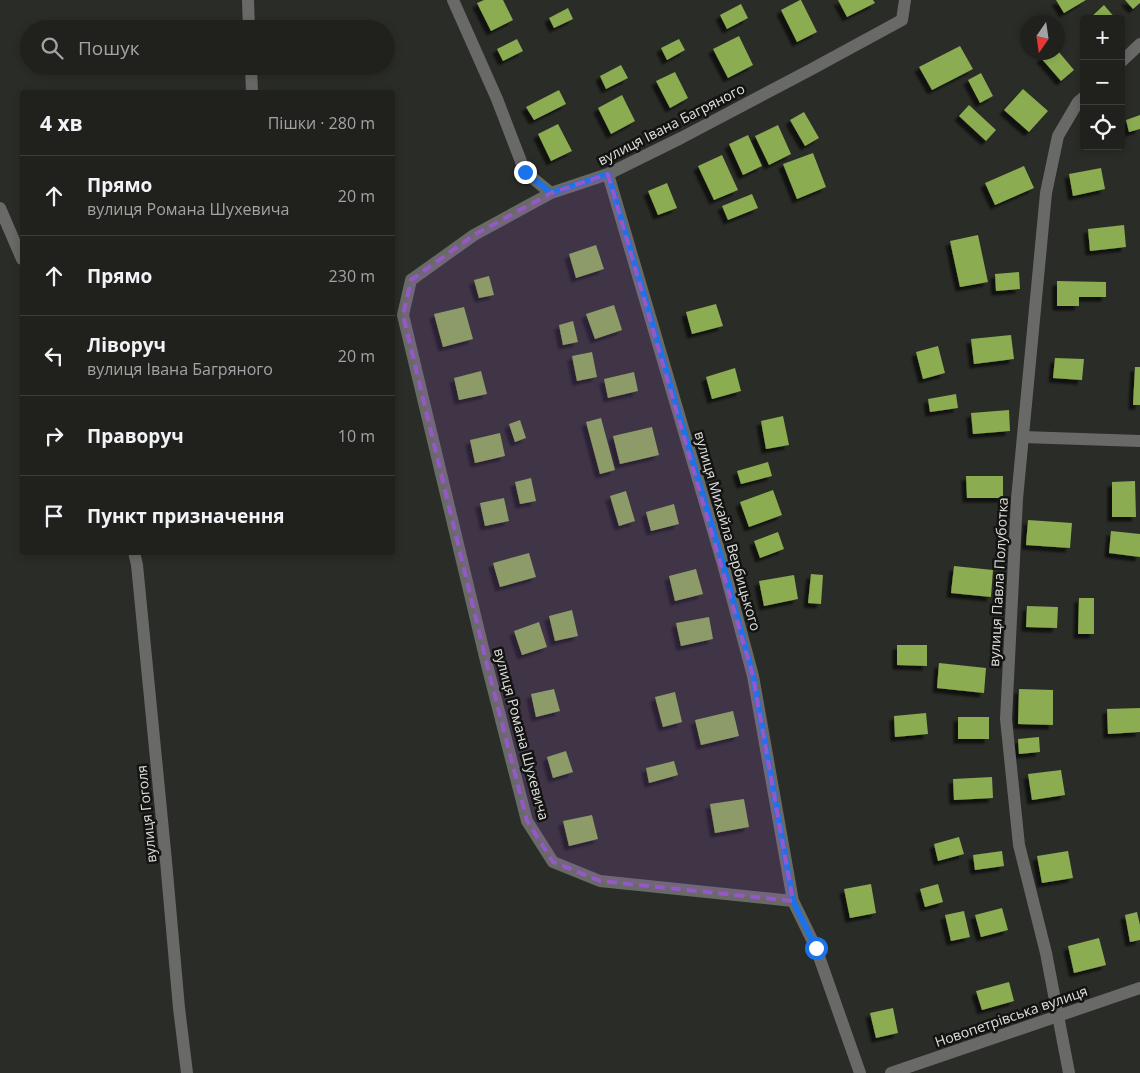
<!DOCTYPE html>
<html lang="uk">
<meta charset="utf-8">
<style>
body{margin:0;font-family:"Open Sans",sans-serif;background:#2d2e2a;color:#f1f3f6}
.controls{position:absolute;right:15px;top:15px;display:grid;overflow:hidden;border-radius:5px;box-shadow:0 2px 8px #0003}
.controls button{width:45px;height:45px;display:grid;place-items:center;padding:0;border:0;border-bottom:1px solid #3d3e3b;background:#20211d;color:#f1f3f6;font:25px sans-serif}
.compass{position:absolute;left:1020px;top:15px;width:45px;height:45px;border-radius:50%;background:#20211d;box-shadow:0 2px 8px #0003;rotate:193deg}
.stop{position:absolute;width:15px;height:15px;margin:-11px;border:4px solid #1a73e8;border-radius:50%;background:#fff}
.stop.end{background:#1a73e8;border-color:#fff;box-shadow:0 1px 5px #0008}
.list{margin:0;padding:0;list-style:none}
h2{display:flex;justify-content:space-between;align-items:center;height:65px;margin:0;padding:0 20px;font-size:21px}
h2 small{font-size:16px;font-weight:400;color:#a2a3a4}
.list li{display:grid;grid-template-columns:32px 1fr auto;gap:15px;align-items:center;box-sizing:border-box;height:80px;padding:0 20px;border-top:1px solid #3d3e3b}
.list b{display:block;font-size:19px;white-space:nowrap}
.list p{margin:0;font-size:16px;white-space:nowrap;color:#a2a3a4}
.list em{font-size:16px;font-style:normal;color:#a2a3a4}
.icon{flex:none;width:28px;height:28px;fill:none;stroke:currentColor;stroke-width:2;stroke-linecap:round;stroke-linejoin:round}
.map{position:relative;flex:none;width:1140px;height:1073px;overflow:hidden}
.search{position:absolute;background:#20211d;box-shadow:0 2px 8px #0003;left:20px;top:20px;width:375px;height:55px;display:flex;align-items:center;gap:12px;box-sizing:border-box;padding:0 18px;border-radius:28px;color:#a2a3a4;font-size:19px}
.panel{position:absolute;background:#20211d;box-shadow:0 2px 8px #0003;left:20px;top:90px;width:375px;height:465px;border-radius:5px}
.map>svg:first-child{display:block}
.building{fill:#8bac51;filter:url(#shadow)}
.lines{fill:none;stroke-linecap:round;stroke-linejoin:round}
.minor{stroke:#696a67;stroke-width:12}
.route{stroke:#1a73e8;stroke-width:6}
.marked{fill:#9459c6;fill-opacity:0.2;stroke:#9459c6;stroke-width:4;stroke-dasharray:10 6;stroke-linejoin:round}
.labels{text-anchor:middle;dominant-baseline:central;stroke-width:5;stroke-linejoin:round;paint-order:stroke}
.street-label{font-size:14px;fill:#dfe0dd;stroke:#131412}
</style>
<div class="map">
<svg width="1140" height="1073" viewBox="0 0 1140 1073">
<defs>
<filter id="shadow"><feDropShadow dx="-4.5" dy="4.5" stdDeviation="1" flood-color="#0009"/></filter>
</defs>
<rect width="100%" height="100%" fill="#2a2c27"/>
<path class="building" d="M484 0H503L513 20 491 31 477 3Z
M800 0H801L817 32 797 42 781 10Z
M838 0H873L875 3 847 17Z
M1056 0H1086L1064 13Z
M1125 0H1140V3L1133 9Z
M741 4 748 18 727 29 720 15Z
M1104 5 1116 19H1089Z
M568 8 573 19 554 28 549 18Z
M739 36 753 65 728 78 713 49Z
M517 39 523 51 503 61 497 49Z
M679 39 685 50 667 60 661 48Z
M960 46 973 69 932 90 919 67Z
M1058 51 1074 70 1061 81 1041 58 1048 52H1058Z
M621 65 628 78 606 89 600 76Z
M675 72 688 98 670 108 656 81Z
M981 73 993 96 980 103 968 80Z
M1023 89 1048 111 1029 132 1004 110Z
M559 90 566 104 534 120 526 107Z
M622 95 635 121 611 134 598 108Z
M969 105 996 130 986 141 959 116Z
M804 112 819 138 805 146 790 120Z
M1140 115V129L1129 132 1126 120Z
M558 124 572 151 551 161 538 134Z
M778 125 791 154 769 165 755 136Z
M748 135 762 166 743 175 729 144Z
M813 153 826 187 797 199 783 164Z
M722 155 738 190 714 200 698 166Z
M1024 166 1034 188 995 205 985 183Z
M1101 168 1105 189 1073 196 1069 174Z
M667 183 677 208 658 215 648 191Z
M752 194 758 208 728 220 722 206Z
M1124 225 1126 247 1090 251 1088 229Z
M978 235 988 282 960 287 950 241Z
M596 245 604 269 576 278 569 254Z
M1019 272 1020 289 996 291 995 274Z
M489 276 494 295 479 298 474 280Z
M1057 281 1106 282V297H1079V306H1057Z
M716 304 723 326 692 334 686 312Z
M614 305 622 330 595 339 586 314Z
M464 307 473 339 443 347 434 314Z
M573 321 578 342 563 345 559 325Z
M1011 335 1014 359 974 364 971 339Z
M938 346 945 373 923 379 916 352Z
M592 352 597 377 577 381 572 356Z
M1055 358 1084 359 1082 380 1053 378Z
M1135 367H1140V405H1133Z
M735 368 741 391 712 399 706 377Z
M481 371 487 394 459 400 454 378Z
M634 372 638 391 608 398 604 379Z
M956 394 958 408 930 412 928 399Z
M1009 410 1010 431 973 434 971 413Z
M783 416 789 445 766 449 761 421Z
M601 418 615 470 600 474 586 422Z
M520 420 526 438 515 442 509 424Z
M652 427 659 455 620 464 613 436Z
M500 433 505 456 475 463 470 440Z
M768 462 772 476 741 484 737 471Z
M966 476H1003V498H967Z
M531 478 536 501 520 504 515 482Z
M1135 481 1136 517H1112V482Z
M773 490 782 515 749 527 740 502Z
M626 491 635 521 619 526 610 496Z
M504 498 509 521 485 526 480 503Z
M674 504 679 524 651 531 646 512Z
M1028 520 1072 523 1070 548 1026 545Z
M1111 531 1140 534V557L1109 553Z
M778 532 784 549 760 558 754 541Z
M529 553 536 577 500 587 493 563Z
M954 566 993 570 991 597 951 593Z
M696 569 703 594 675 601 669 576Z
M811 574 823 575 821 604 808 603Z
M794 575 798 599 764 606 759 581Z
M1079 598H1094V634H1078Z
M1027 606 1058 607 1057 628 1026 627Z
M572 610 578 636 555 641 549 616Z
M709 617 713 639 681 646 676 623Z
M539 622 547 647 522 655 514 631Z
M897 645H927V666L897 665Z
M939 663 986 668 984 693 937 688Z
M554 689 560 711 536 717 531 694Z
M1019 689 1053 690V725L1018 724Z
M675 692 682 722 663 727 655 697Z
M1140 708V732L1108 734 1107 709Z
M733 711 739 736 701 745 695 720Z
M926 713 928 734 895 737 894 716Z
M958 717H989V739H958Z
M1039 737 1040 752 1019 754 1018 739Z
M566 751 573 772 553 778 547 757Z
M674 761 678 775 649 783 646 768Z
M1061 770 1065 795 1032 800 1028 774Z
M992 777 993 798 954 800 953 779Z
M744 799 749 827 715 833 710 804Z
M592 815 598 839 569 846 563 821Z
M959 837 964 854 938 861 934 844Z
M1002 851 1004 866 975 870 973 855Z
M1068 851 1073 878 1042 883 1037 856Z
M871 884 876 913 850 918 844 889Z
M938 884 943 902 925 907 920 889Z
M1002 908 1008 930 981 937 975 915Z
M964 911 970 937 951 941 945 915Z
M1137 912 1140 925V940L1130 942 1125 915Z
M1099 938 1106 965 1074 973 1068 946Z
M1009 982 1014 1001 982 1010 976 991Z
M893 1008 898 1033 876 1038 870 1013Z"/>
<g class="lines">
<path class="minor" d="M248 0 249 29
M453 0 497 99 525 172 551 193
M1121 62 1140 44
M251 66 252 92
M608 174 723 564 753 676 793 901
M0 208 22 259
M1023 437 1140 441
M134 552 137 565 166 861 179 1008 187 1073
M860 1073 816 948 793 901 600 881 553 862 527 821 486 661 403 315 411 280 474 235 551 193 608 174 681 138 810 70 902 20 905 0
M891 1073 1140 988
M1069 1073 1046 953 1019 845 1006 719 1017 499 1046 193 1058 136 1078 102 1084 97"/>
</g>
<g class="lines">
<path class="route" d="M525 172 551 193 608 174 723 564 753 676 793 901 816 948"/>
</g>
<path class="marked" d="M608 174 753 676 793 901 600 881 553 862 527 821 486 661 403 315 411 280 474 235 551 193Z"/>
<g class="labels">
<g class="street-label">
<text transform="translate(671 124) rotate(-27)">вулиця Івана Багряного</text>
<text transform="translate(728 531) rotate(74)">вулиця Михайла Вербицького</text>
<text transform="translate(998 582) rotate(-87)">вулиця Павла Полуботка</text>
<text transform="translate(522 734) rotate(75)">вулиця Романа Шухевича</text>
<text transform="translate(146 814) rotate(-96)">вулиця Гоголя</text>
<text transform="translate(1011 1016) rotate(-19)">Новопетрівська вулиця</text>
</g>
</g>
</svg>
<div class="controls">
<button>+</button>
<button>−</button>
<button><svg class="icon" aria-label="locate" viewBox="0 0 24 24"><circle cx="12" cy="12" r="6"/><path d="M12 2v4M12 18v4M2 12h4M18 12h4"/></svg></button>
</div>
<svg class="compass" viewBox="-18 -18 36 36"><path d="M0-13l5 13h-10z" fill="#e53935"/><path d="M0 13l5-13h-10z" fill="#a2a3a4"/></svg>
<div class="stop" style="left:816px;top:948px"></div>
<div class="stop end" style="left:525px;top:172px"></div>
<div class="search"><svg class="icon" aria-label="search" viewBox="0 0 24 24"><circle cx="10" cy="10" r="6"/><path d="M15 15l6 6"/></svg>Пошук</div>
<section class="panel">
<h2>4 хв<small>Пішки · 280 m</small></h2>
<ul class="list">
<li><svg class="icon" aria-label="ahead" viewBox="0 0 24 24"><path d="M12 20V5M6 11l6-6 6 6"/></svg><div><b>Прямо</b><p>вулиця Романа Шухевича</p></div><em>20 m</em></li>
<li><svg class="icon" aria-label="ahead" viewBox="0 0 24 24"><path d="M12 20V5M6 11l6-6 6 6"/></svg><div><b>Прямо</b></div><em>230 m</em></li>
<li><svg class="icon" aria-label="left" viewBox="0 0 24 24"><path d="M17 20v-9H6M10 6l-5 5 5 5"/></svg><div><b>Ліворуч</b><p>вулиця Івана Багряного</p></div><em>20 m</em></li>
<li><svg class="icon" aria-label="right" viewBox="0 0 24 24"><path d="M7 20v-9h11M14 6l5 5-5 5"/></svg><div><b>Праворуч</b></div><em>10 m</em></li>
<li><svg class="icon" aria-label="arrive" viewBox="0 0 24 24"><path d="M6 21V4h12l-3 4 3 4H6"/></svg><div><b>Пункт призначення</b></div></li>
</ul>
</section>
</div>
